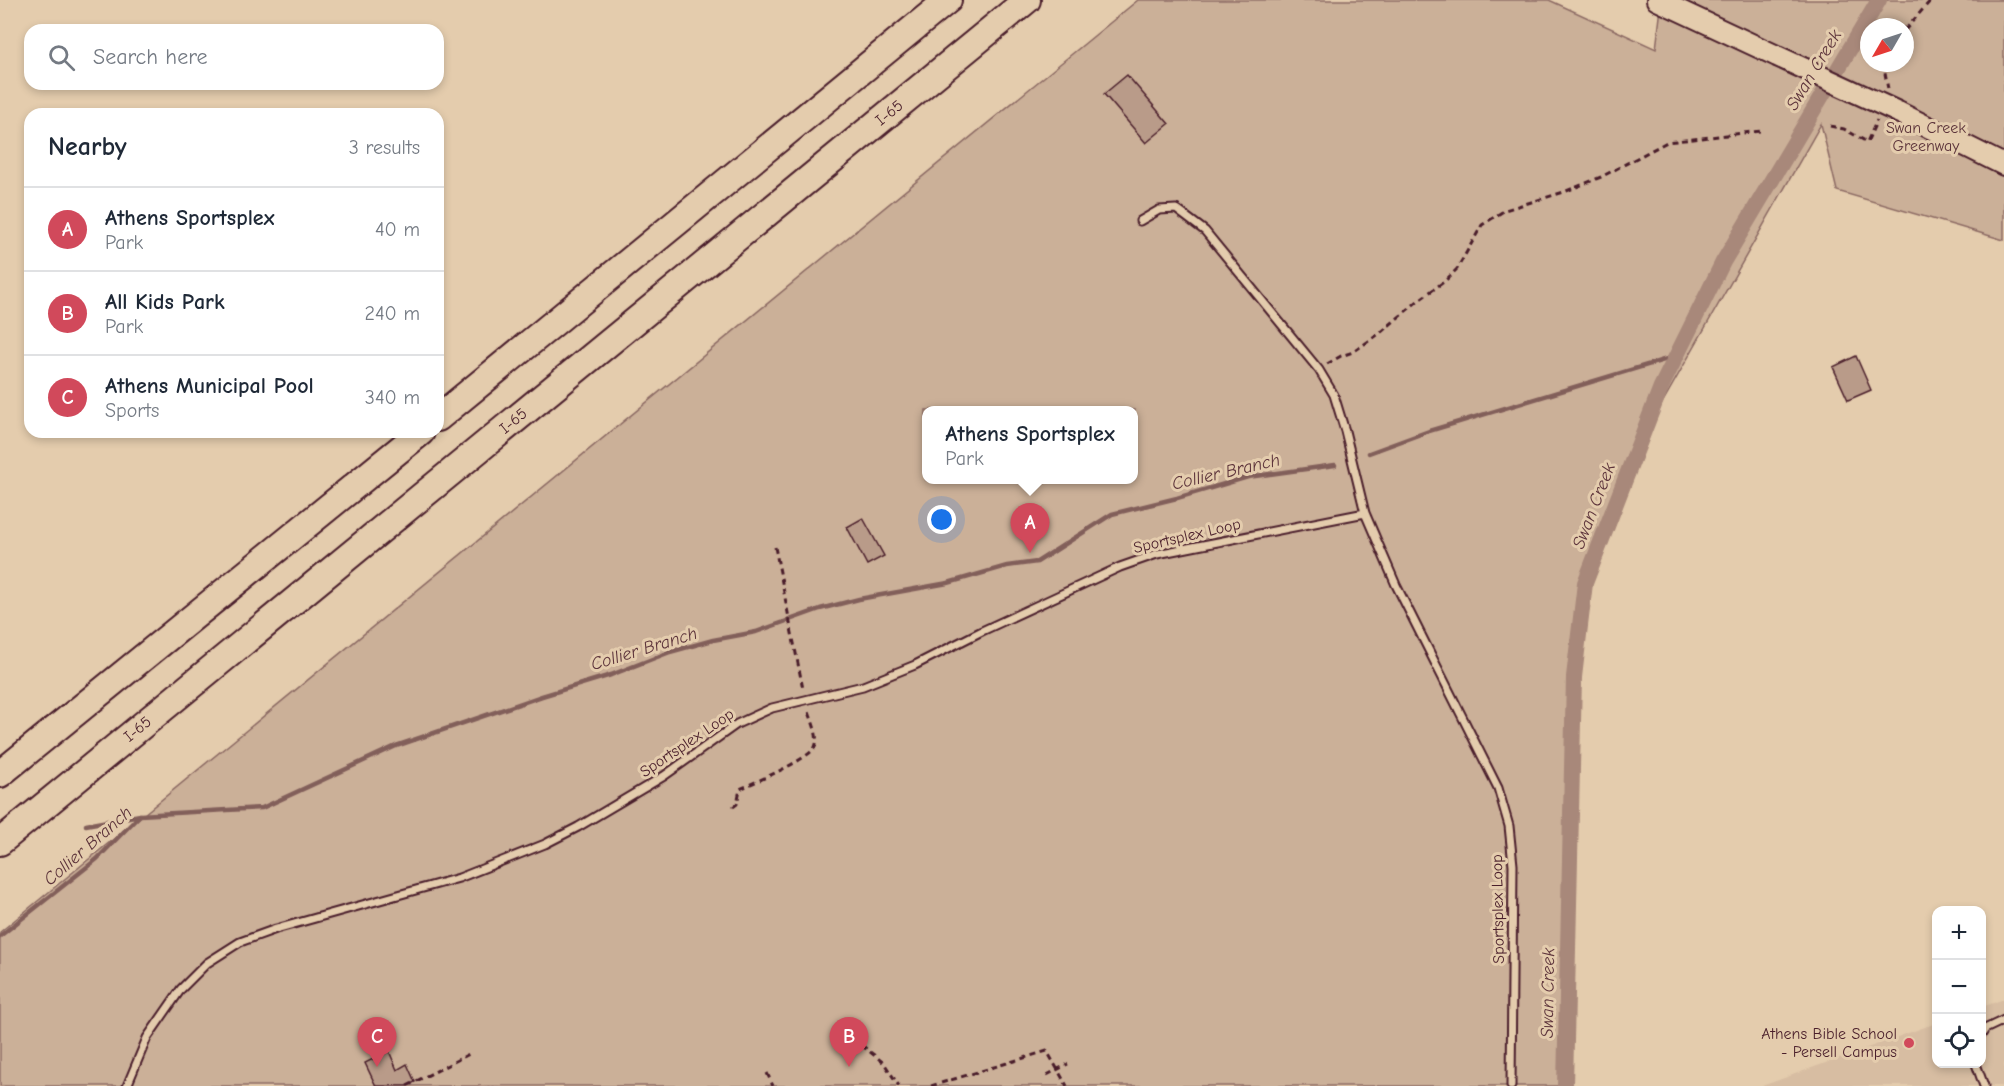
<!DOCTYPE html>
<meta charset="utf-8">
<style>
body{margin:0;font-family:"Comic Neue",sans-serif;background:#f2f2f3;color:#1f2937}
.controls{position:absolute;right:18px;bottom:18px;display:grid;overflow:hidden;border-radius:12px;box-shadow:0 3px 9px #0003}
.controls button{width:54px;height:54px;display:grid;place-items:center;padding:0;border:0;border-bottom:2px solid #e0e1e3;background:#fff;color:#1f2937;font:30px sans-serif}
.compass{position:absolute;left:1860px;top:18px;width:54px;height:54px;border-radius:50%;background:#fff;box-shadow:0 3px 9px #0003;rotate:231deg}
.you{position:absolute;left:942px;top:520px;width:21px;height:21px;margin:-15px;border:4px solid #fff;border-radius:50%;background:#1a73e8;box-shadow:0 0 0 9px #1a73e833}
.badge{display:grid;place-items:center;width:39px;height:39px;border-radius:50%;background:#d1495b;color:#fff;font-size:20px;font-weight:700}
.pin{position:absolute;translate:-50% -50px;filter:drop-shadow(0 2px 3px #0008)}
.pin::after{content:'';position:absolute;top:32px;width:21px;height:18px;background:inherit;clip-path:polygon(0 0,100% 0,50% 100%)}
.popup{position:absolute;left:922px;top:406px;width:216px;height:78px;box-sizing:border-box;display:grid;place-content:center;border-radius:12px;background:#fff;filter:drop-shadow(0 2px 4px #0005);font-size:20px;white-space:nowrap;color:#747a83}
.popup b{font-size:22px;color:#1f2937}
.popup::after{content:'';position:absolute;left:50%;top:100%;margin-left:-12px;border:12px solid transparent;border-top-color:#fff}
.list{margin:0;padding:0;list-style:none}
h2{display:flex;justify-content:space-between;align-items:center;height:78px;margin:0;padding:0 24px;font-size:26px}
h2 small{font-size:20px;font-weight:400;color:#747a83}
.list li{display:grid;grid-template-columns:39px 1fr auto;gap:18px;align-items:center;box-sizing:border-box;height:84px;padding:0 24px;border-top:2px solid #e0e1e3}
.list b{display:block;font-size:22px;white-space:nowrap}
.list p{margin:0;font-size:20px;white-space:nowrap;color:#747a83}
.list em{font-size:20px;font-style:normal;color:#747a83}
.icon{flex:none;width:33px;height:33px;fill:none;stroke:currentColor;stroke-width:2;stroke-linecap:round;stroke-linejoin:round}
.map{position:relative;flex:none;width:2004px;height:1086px;overflow:hidden}
.search{position:absolute;background:#fff;box-shadow:0 3px 9px #0003;left:24px;top:24px;width:420px;height:66px;display:flex;align-items:center;gap:15px;box-sizing:border-box;padding:0 21px;border-radius:18px;color:#747a83;font-size:22px}
.panel{position:absolute;background:#fff;box-shadow:0 3px 9px #0003;left:24px;top:108px;width:420px;height:330px;border-radius:18px}
.map>svg:first-child{display:block}
.built{fill:#d7bda2}
.green{fill:#cbb098;stroke:#8a6862;stroke-width:1.5;fill-rule:evenodd}
.lines{fill:none;stroke-linecap:round;stroke-linejoin:round}
.stream{stroke:#825e5a;stroke-width:4.5}
.canal{stroke:#a8887a;stroke-width:16}
.building{fill:#b99b89;stroke:#4a1f2b;stroke-width:1.5}
.service-casing{stroke:#4a1f2b;stroke-width:11}
.secondary-casing{stroke:#4a1f2b;stroke-width:24}
.motorway-casing{stroke:#4a1f2b;stroke-width:30}
.path{stroke:#4a1f2b;stroke-width:3;stroke-dasharray:6 4.5;stroke-linecap:butt}
.service{stroke:#e4ccad;stroke-width:7}
.secondary{stroke:#e4ccad;stroke-width:20}
.motorway{stroke:#e4ccad;stroke-width:26}
.secondary-bridge-casing{stroke:#4a1f2b;stroke-width:24;stroke-linecap:butt}
.secondary-bridge{stroke:#e4ccad;stroke-width:20}
.poi-dot{fill:#d1495b;stroke:#e4ccad;stroke-width:2}
.labels{text-anchor:middle;dominant-baseline:central;stroke-width:6;stroke-linejoin:round;paint-order:stroke}
.street-label{font-size:16px;fill:#4a1f2b;stroke:#e4ccad}
.park-label{font-size:16px;fill:#5d353b;stroke:#e4ccad}
.poi-label{font-size:16px;fill:#4a1f2b;stroke:#e4ccad;text-anchor:end}
.water-label{font-size:18px;font-style:italic;fill:#5d343b;stroke:#e4ccad}
</style>
<div class="map">
<svg width="2004" height="1086" viewBox="0 0 2004 1086">
<rect width="100%" height="100%" fill="#e4ccad"/>
<filter id="ink" filterUnits="userSpaceOnUse"><feTurbulence type="fractalNoise" baseFrequency=".0167" numOctaves="2"/><feDisplacementMap in="SourceGraphic" scale="12" xChannelSelector="R" yChannelSelector="G"/><feConvolveMatrix kernelMatrix="1 2 1 2 8 2 1 2 1" color-interpolation-filters="sRGB"/></filter>
<g filter="url(#ink)">
<path class="built" d="M2004 999V1086H1762L1936 1023V1064H1982V1007Z"/>
<path class="green" d="M1138 0H1549L1656 49 1662 0H2004V240L1837 191 1821 124 1652 421 1608 514 1586 593 1571 675 1565 1086H0V932ZM1869 27H1905V63H1869ZM926 410H1134V480H926Z"/>
<g class="lines">
<path class="stream" d="M1369 453 1429 431 1677 356
M86 825 140 815 262 808 396 746 542 696 611 675 670 652 713 640 756 632 820 609 859 599 948 583 1007 566 1037 562 1112 514 1177 498 1248 477 1335 465
M0 936 97 859 140 815"/>
<path class="canal" d="M1565 1086 1574 677 1585 583 1661 387 1723 262 1879 0"/>
</g>
<path class="building" d="M1127 75 1169 124 1146 143 1104 94Z
M1856 356 1871 390 1848 400 1833 367Z
M863 518 884 556 867 565 847 527Z
M389 1051 397 1070 407 1064 415 1082 407 1086H376L365 1063Z"/>
<g class="lines">
<defs>
<path id="service" d="M1140 221 1159 210 1176 209 1205 231 1319 370 1334 395 1345 431 1365 513 1396 585 1498 788 1509 826 1513 865 1511 1086
M1982 1034 1985 1029 2004 1020
M1976 1064 1984 1086
M127 1086 147 1038 181 989 207 963 240 942 276 929 459 878 545 844 578 827 664 776 737 724 772 708 863 686 915 665 982 631 1120 567 1157 554 1365 513"/>
<path id="secondary" d="M1657 0 1777 56
M1898 112 2004 165"/>
<g id="motorway">
<path d="M438 418 948 0"/>
<path d="M0 774 421 432"/>
<path id="s1" d="M0 842 1027 0"/>
</g>
</defs>
<use href="#service" class="service-casing"/>
<use href="#secondary" class="secondary-casing"/>
<use href="#motorway" class="motorway-casing"/>
<path class="path" d="M1905 30 1931 0
M1883 63 1888 89
M1830 126 1844 129 1867 142 1877 120
M1327 364 1341 356 1353 352 1379 334 1419 300 1445 281 1457 269 1482 225 1505 210 1564 192 1601 177 1667 142 1761 131
M775 547 803 689
M733 807 737 804 740 789C755 782 808 760 815 747 820 737 811 719 808 709
M844 1035 850 1036 884 1063 899 1086
M767 1073 773 1086
M1047 1075 1068 1064
M407 1086 471 1053
M931 1086 1047 1051 1067 1086"/>
<use href="#service" class="service"/>
<use href="#secondary" class="secondary"/>
<use href="#motorway" class="motorway"/>
<defs>
<path id="secondary-bridge" d="M1777 56 1898 112"/>
</defs>
<use href="#secondary-bridge" class="secondary-bridge-casing"/>
<use href="#secondary-bridge" class="secondary-bridge"/>
</g>
</g>
<circle class="poi-dot" cx="1909" cy="1043" r="6"/>
<g class="labels">
<g class="street-label">
<text stroke="none"><textPath href="#s1" startOffset="1150">I-65</textPath></text>
<text stroke="none"><textPath href="#s1" startOffset="664">I-65</textPath></text>
<text transform="translate(1187 536) rotate(-13)">Sportsplex Loop</text>
<text stroke="none"><textPath href="#s1" startOffset="178">I-65</textPath></text>
<text transform="translate(687 743) rotate(-34)">Sportsplex Loop</text>
<text transform="translate(1498 909) rotate(-91)">Sportsplex Loop</text>
</g>
<g class="park-label">
<text x="1926" y="128">Swan Creek<tspan x="1926" dy="18">Greenway</tspan></text>
</g>
<g class="poi-label">
<text x="1897" y="1034">Athens Bible School<tspan x="1897" dy="18">- Persell Campus</tspan></text>
</g>
<g class="water-label">
<text transform="translate(1814 70) rotate(-59)">Swan Creek</text>
<text transform="translate(1226 472) rotate(-13)">Collier Branch</text>
<text transform="translate(1594 506) rotate(-69)">Swan Creek</text>
<text transform="translate(644 649) rotate(-17)">Collier Branch</text>
<text transform="translate(88 846) rotate(-41)">Collier Branch</text>
<text transform="translate(1548 993) rotate(-89)">Swan Creek</text>
</g>
</g>
</svg>
<div class="controls">
<button>+</button>
<button>−</button>
<button><svg class="icon" aria-label="locate" viewBox="0 0 24 24"><circle cx="12" cy="12" r="6"/><path d="M12 2v4M12 18v4M2 12h4M18 12h4"/></svg></button>
</div>
<svg class="compass" viewBox="-18 -18 36 36"><path d="M0-13l5 13h-10z" fill="#e53935"/><path d="M0 13l5-13h-10z" fill="#747a83"/></svg>
<div class="you"></div>
<div class="pin badge" style="left:1030px;top:553px">A</div>
<div class="popup"><b>Athens Sportsplex</b>Park</div>
<div class="pin badge" style="left:849px;top:1067px">B</div>
<div class="pin badge" style="left:377px;top:1067px">C</div>
<div class="search"><svg class="icon" aria-label="search" viewBox="0 0 24 24"><circle cx="10" cy="10" r="6"/><path d="M15 15l6 6"/></svg>Search here</div>
<section class="panel">
<h2>Nearby<small>3 results</small></h2>
<ul class="list">
<li><span class="badge">A</span><div><b>Athens Sportsplex</b><p>Park</p></div><em>40 m</em></li>
<li><span class="badge">B</span><div><b>All Kids Park</b><p>Park</p></div><em>240 m</em></li>
<li><span class="badge">C</span><div><b>Athens Municipal Pool</b><p>Sports</p></div><em>340 m</em></li>
</ul>
</section>
</div>
